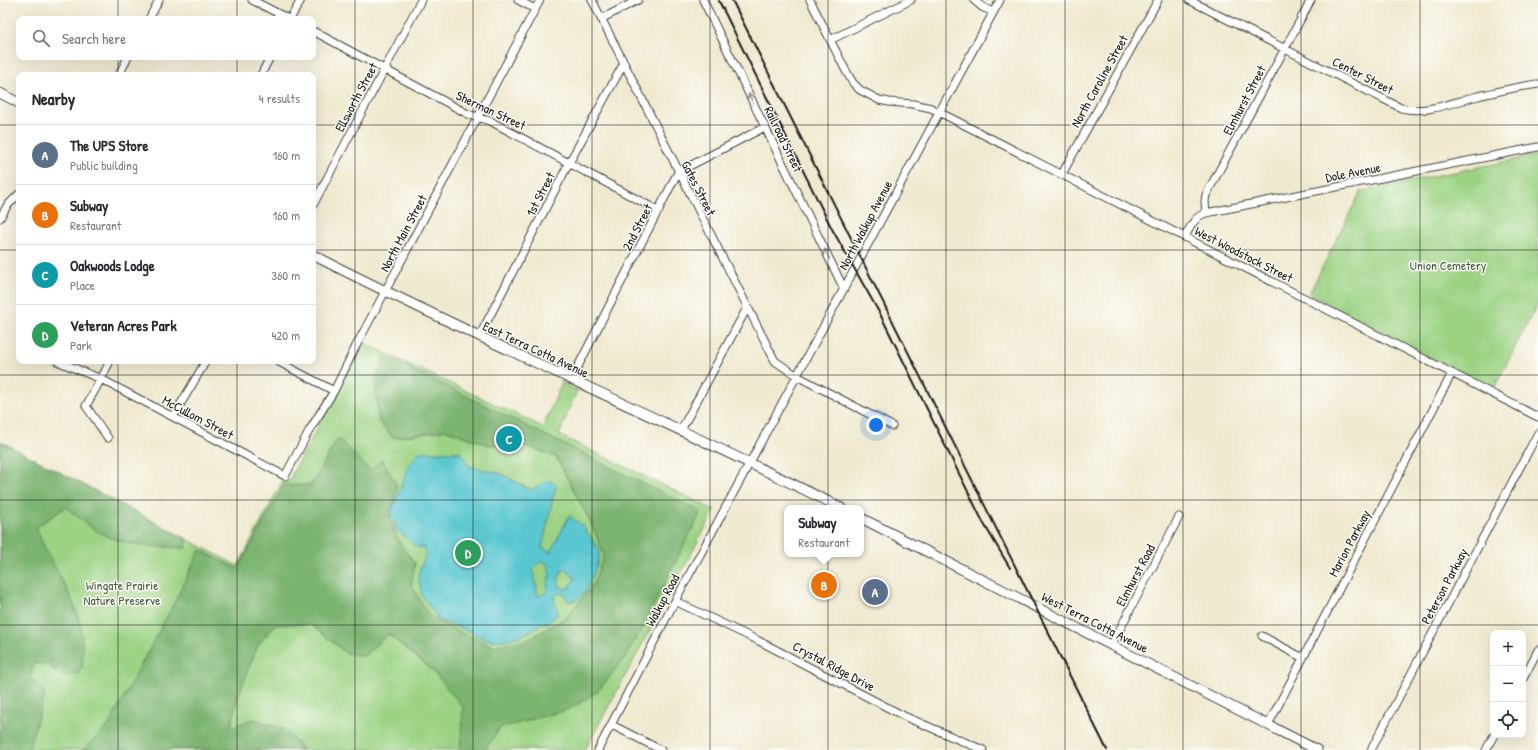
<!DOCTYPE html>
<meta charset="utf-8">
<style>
body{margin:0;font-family:"Patrick Hand",sans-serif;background:#f2f2f3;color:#2b2b33}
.controls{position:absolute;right:12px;bottom:12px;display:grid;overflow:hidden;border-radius:8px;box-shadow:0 4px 16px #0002}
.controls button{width:36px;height:36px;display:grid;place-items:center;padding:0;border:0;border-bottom:1px solid #e1e1e2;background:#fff;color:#2b2b33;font:20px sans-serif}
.you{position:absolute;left:876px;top:425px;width:14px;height:14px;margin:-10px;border:3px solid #fff;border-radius:50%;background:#1a73e8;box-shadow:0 0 0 6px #1a73e833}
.badge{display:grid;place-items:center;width:26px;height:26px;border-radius:50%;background:#0b8043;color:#fff;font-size:13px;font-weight:700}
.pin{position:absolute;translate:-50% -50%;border:2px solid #fff;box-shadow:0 1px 4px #0006}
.popup{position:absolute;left:784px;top:505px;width:80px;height:52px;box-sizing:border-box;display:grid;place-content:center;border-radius:8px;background:#fff;filter:drop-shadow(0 1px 3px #0005);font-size:13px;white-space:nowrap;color:#7c7c81}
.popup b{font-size:15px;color:#2b2b33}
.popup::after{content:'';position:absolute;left:50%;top:100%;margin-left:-8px;border:8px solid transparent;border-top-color:#fff}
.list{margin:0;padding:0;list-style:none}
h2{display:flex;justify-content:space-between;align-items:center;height:52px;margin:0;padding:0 16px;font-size:17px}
h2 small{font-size:13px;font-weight:400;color:#7c7c81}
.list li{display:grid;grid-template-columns:26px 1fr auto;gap:12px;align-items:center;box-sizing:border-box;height:60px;padding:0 16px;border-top:1px solid #e1e1e2}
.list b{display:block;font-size:15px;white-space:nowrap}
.list p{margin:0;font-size:13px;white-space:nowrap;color:#7c7c81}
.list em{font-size:13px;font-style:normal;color:#7c7c81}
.icon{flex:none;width:22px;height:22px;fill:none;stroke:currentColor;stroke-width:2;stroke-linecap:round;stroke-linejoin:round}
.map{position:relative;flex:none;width:1538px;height:750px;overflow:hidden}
.search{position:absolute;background:#fff;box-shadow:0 4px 16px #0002;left:16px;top:16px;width:300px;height:44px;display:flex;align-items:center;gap:10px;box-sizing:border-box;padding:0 14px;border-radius:8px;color:#7c7c81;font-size:15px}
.panel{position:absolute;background:#fff;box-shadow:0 4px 16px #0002;left:16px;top:72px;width:300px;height:292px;border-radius:8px}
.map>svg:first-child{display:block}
.green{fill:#9bd283;stroke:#5c7750}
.forest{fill:#7cb471;stroke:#4c6846}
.water{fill:#5ac7d0;stroke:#3b7276;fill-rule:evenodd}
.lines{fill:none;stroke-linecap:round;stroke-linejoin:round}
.minor-casing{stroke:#3c3b37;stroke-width:9}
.major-casing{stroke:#3c3b37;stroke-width:11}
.minor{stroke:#fff;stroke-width:7}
.major{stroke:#fff;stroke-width:9}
.rail{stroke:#1c1c1c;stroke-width:2}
.oneway{stroke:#999}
.grid{fill:none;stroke:#1c1c1c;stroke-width:1;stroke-opacity:0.55}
.labels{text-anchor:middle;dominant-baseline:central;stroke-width:3;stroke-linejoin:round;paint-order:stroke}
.street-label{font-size:13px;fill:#1c1c1c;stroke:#fdfcf7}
.park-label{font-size:13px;fill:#485c40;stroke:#fdfcf7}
</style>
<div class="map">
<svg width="1538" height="750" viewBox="0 0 1538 750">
<rect width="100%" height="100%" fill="#fdfcf7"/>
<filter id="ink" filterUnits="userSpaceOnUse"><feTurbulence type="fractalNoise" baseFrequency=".025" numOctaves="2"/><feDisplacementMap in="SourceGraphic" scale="8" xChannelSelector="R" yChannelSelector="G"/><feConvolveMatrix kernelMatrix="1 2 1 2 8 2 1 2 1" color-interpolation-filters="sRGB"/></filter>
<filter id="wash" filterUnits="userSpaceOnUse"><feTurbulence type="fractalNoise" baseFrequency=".012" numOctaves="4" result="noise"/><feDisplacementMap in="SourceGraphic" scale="16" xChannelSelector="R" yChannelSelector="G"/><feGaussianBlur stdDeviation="0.9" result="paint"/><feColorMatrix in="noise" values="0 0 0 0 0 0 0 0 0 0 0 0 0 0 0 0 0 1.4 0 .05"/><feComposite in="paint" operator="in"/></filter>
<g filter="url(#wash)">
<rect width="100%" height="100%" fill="#efe9cf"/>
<path class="green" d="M1538 155V303L1493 390 1309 294 1361 191Z
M364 343 543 427 562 383 577 390 559 435 715 510 585 750H0V441L238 566 283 480 288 482Z"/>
<path class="forest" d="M385 356 701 512 640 632 623 660 598 691 570 709 500 728 485 750H460L463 707 432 670 388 634 364 656 346 653 310 624 275 625 258 645 238 696 231 727 254 719 285 730 303 750H83L109 725 176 599 200 550 238 569 284 485H311L338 438 371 471 382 459 397 486 390 519 400 544 415 563 411 584 429 615 455 630 493 646 527 640 567 617 593 584 604 555 591 523 556 457 520 444 489 445 447 430 393 438 379 422 375 384Z
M0 441 187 539 186 548C161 547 133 547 109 537 93 531 79 518 66 507L36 527C47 558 68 585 78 616 83 632 83 651 82 668L77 674 64 677 49 665 34 663 30 677 44 692V698L28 750H0Z"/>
<path class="water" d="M420 452H461L469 466 501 474 531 490 549 480 557 486 554 493 542 548 551 552 569 516 582 525 600 551C598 564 586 605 568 601L565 594 559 593 554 597 558 614 548 623 541 624 521 636 499 641 481 638 471 632 439 620 422 596 418 575 426 554 423 547 418 548 397 530 391 513 410 463ZM541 561 548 564 550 573 546 593 538 596 533 569ZM563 570H566L570 572 575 579 569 588 565 589 560 587 558 580Z"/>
</g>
<g filter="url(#ink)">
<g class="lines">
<defs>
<path id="minor" d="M252 0 289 19
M518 0 535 9
M592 0 775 361 797 376 892 426
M703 0 844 289
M810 0 846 71 853 83 860 90 879 100 889 102 913 104 931 108 1538 417
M974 0 982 7 993 12
M1189 0 1401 108C1425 114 1451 103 1474 97 1495 92 1516 87 1538 84
M149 19 159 0
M290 19 301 0
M601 19 638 0
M313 31 468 114 490 121 659 211
M830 40 911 0
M119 75 128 57
M261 75 270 57
M1062 174 1158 0
M313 205 421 0
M1206 213 1205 201 1206 195 1311 0
M0 218 7 206 19 194
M1185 237C1190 227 1195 216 1206 213L1538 147
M479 337 569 163 624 63
M57 361 101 379 86 406 108 438
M110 361 101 379 285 476 309 431 334 391 356 346 540 0
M277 361 334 391
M571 380 678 172 765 127
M173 417 206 361
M681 430 747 308
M675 601 759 641 906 717 983 750
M1262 636 1303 658
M1112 644 1179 517
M1523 679 1538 650
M612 725 661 750
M1268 725 1452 373
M598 750 675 601 1000 0
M1371 750 1538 433
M1486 750 1494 735"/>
<path id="major" d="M0 93 19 103
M313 255C487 344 667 420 841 508
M861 518 1317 750"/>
</defs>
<use href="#minor" class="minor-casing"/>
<use href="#major" class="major-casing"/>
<use href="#minor" class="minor"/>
<use href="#major" class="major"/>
<path class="rail" d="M732 0 1107 750
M719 1 832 229 880 314 984 524 1010 568"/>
</g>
<defs><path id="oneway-shaft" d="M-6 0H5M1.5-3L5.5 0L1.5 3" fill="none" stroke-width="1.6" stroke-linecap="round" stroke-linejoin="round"/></defs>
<g class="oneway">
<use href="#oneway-shaft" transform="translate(751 99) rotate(-116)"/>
<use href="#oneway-shaft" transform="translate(827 254) rotate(-116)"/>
</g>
</g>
<path class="grid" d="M118 0V19M237 0V19M355 0V750M473 0V750M592 0V750M710 0V750M828 0V750M946 0V750M1065 0V750M1183 0V750M1301 0V750M1420 0V750M118 57V75M237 57V75M0 125H19M313 125H1538M0 250H19M313 250H1538M118 361V750M237 361V750M0 375H1538M0 500H1538M0 625H1538"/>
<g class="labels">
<g class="street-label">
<text transform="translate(1363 75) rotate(27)">Center Street</text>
<text transform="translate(1099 81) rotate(-61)">North Caroline Street</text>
<text transform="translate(356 97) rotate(-62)">Ellsworth Street</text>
<text transform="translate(1244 100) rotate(-62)">Elmhurst Street</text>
<text transform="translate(491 110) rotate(25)">Sherman Street</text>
<text transform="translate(784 139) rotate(64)">Railroad Street</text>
<text transform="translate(1353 172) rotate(-11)">Dole Avenue</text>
<text transform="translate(699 188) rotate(63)">Gates Street</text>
<text transform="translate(540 194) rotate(-63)">1st Street</text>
<text transform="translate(865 225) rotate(-62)">North Walkup Avenue</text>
<text transform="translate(637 227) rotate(-63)">2nd Street</text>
<text transform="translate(403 233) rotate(-62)">North Main Street</text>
<text transform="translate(1244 254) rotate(27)">West Woodstock Street</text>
<text transform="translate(536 349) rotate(25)">East Terra Cotta Avenue</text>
<text transform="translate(198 417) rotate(28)">McCullom Street</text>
<text transform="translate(1349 543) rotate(-62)">Marion Parkway</text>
<text transform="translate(1135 575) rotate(-62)">Elmhurst Road</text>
<text transform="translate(1444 586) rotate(-62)">Peterson Parkway</text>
<text transform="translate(662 600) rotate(-62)">Walkup Road</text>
<text transform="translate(1095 622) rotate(27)">West Terra Cotta Avenue</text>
<text transform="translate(834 666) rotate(28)">Crystal Ridge Drive</text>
</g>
<g class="park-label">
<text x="1448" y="265">Union Cemetery</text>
<text x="122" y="585">Wingate Prairie<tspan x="122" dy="15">Nature Preserve</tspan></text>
</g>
</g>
</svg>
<div class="controls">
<button>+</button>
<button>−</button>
<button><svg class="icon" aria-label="locate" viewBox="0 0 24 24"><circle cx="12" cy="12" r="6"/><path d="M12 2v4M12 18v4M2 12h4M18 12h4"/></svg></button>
</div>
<div class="you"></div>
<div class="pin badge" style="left:875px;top:592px;background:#5c6f8a">A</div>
<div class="pin badge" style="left:824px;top:585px;background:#e8710a">B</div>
<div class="popup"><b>Subway</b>Restaurant</div>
<div class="pin badge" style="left:509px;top:439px;background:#0f9aa8">C</div>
<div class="pin badge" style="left:468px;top:553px;background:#2e9e5b">D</div>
<div class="search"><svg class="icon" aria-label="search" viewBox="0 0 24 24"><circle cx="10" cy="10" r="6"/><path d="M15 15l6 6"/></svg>Search here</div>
<section class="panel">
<h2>Nearby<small>4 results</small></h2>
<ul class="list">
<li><span class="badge" style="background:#5c6f8a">A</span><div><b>The UPS Store</b><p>Public building</p></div><em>160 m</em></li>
<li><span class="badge" style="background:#e8710a">B</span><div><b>Subway</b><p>Restaurant</p></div><em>160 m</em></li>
<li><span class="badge" style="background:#0f9aa8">C</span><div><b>Oakwoods Lodge</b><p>Place</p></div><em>360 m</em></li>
<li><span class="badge" style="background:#2e9e5b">D</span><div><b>Veteran Acres Park</b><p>Park</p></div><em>420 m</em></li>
</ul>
</section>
</div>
